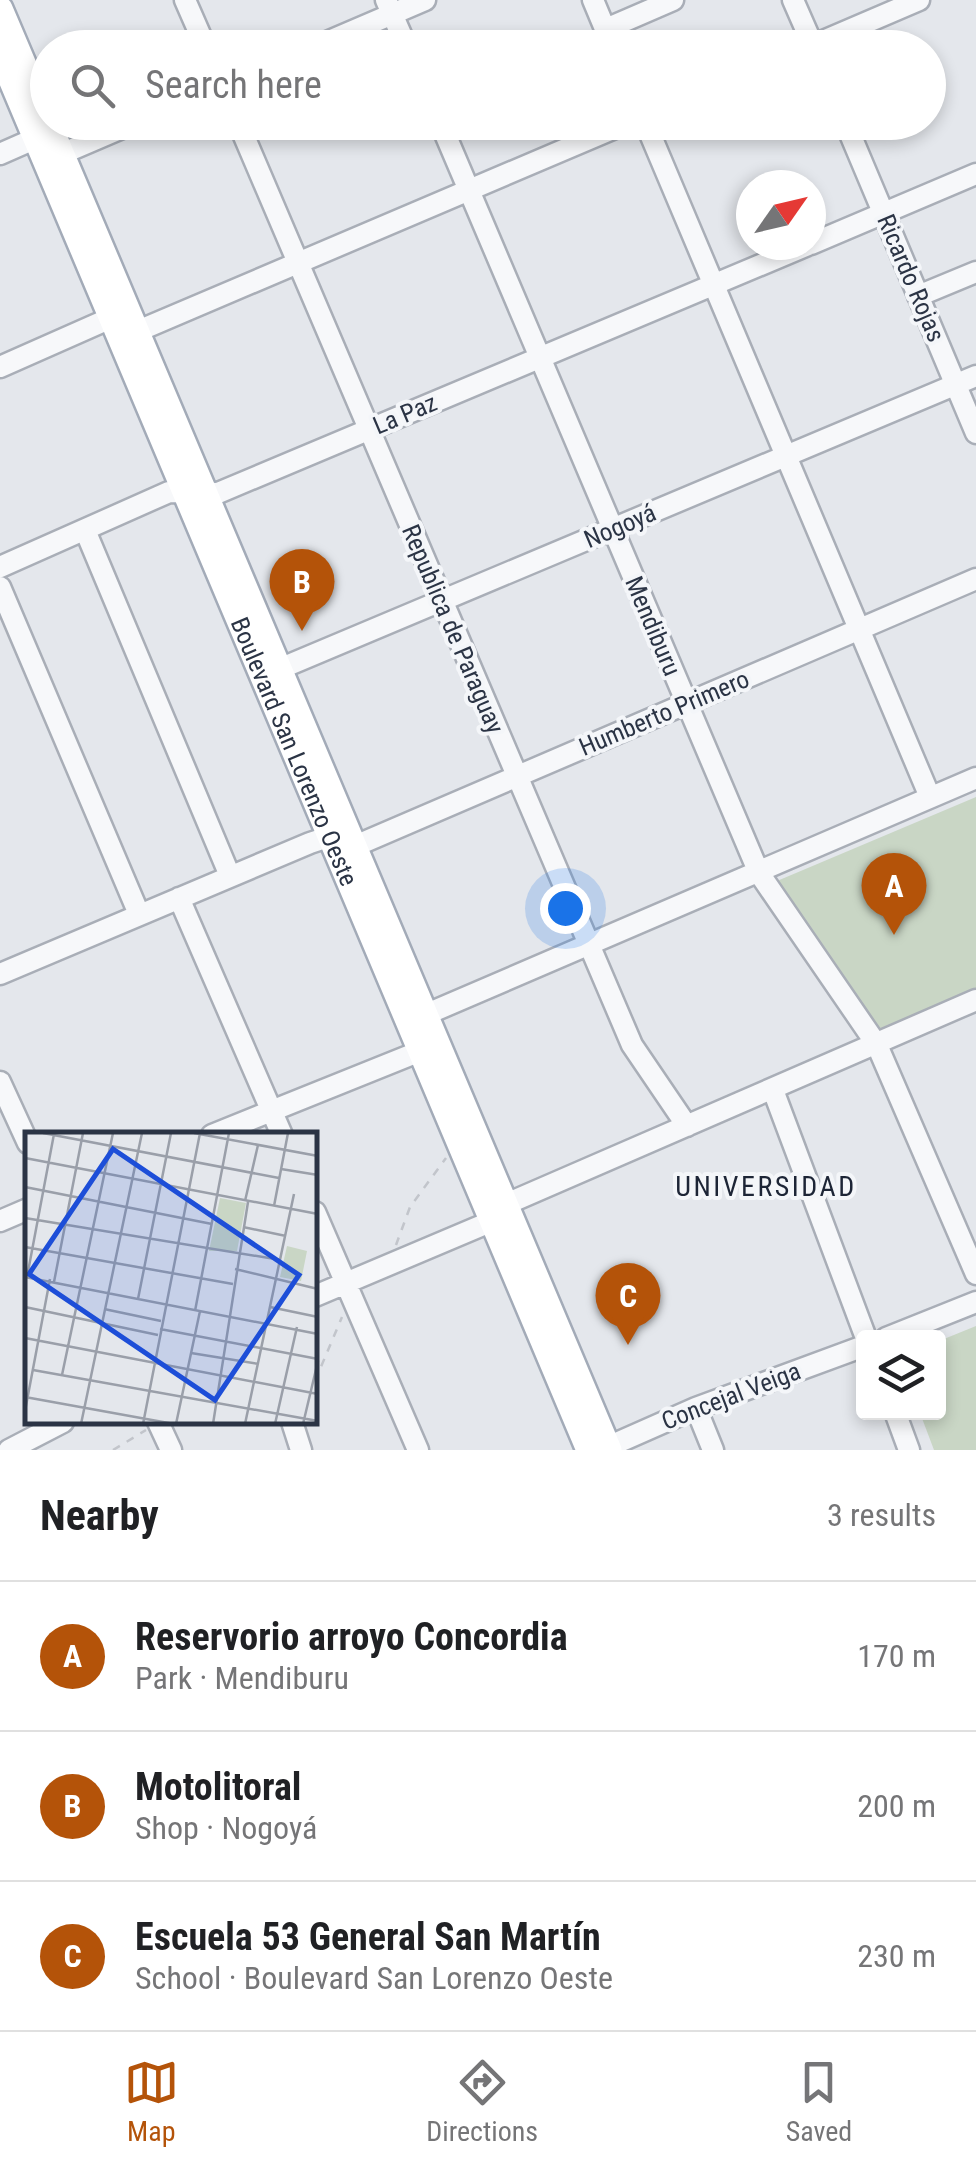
<!DOCTYPE html>
<meta charset="utf-8">
<style>
body{margin:0;font-family:"Roboto Condensed",sans-serif;background:#f2f2f2;color:#202124}
.controls{position:absolute;right:30px;bottom:30px;display:grid;overflow:hidden;border-radius:10px;box-shadow:0 5px 15px #0003}
.controls button{width:90px;height:90px;display:grid;place-items:center;padding:0;border:0;border-bottom:2px solid #e0e0e0;background:#fff;color:#202124;font:50px sans-serif}
.compass{position:absolute;left:736px;top:170px;width:90px;height:90px;border-radius:50%;background:#fff;box-shadow:0 5px 15px #0003;rotate:56deg}
.you{position:absolute;left:565px;top:908px;width:35px;height:35px;margin:-25px;border:8px solid #fff;border-radius:50%;background:#1a73e8;box-shadow:0 0 0 15px #1a73e833}
.badge{display:grid;place-items:center;width:65px;height:65px;border-radius:50%;background:#b45309;color:#fff;font-size:32px;font-weight:700}
.pin{position:absolute;translate:-50% -82px;filter:drop-shadow(0 2px 5px #0008)}
.pin::after{content:'';position:absolute;top:52px;width:35px;height:30px;background:inherit;clip-path:polygon(0 0,100% 0,50% 100%)}
.list{margin:0;padding:0;list-style:none}
h2{display:flex;justify-content:space-between;align-items:center;height:130px;margin:0;padding:0 40px;font-size:42px}
h2 small{font-size:32px;font-weight:400;color:#757577}
.list li{display:grid;grid-template-columns:65px 1fr auto;gap:30px;align-items:center;box-sizing:border-box;height:150px;padding:0 40px;border-top:2px solid #e0e0e0}
.list b{display:block;font-size:38px;white-space:nowrap}
.list p{margin:0;font-size:32px;white-space:nowrap;color:#757577}
.list em{font-size:32px;font-style:normal;color:#757577}
.icon{flex:none;width:55px;height:55px;fill:none;stroke:currentColor;stroke-width:2;stroke-linecap:round;stroke-linejoin:round}
.map{position:relative;flex:none;width:976px;height:1450px;overflow:hidden}
.search{position:absolute;background:#fff;box-shadow:0 5px 15px #0003;left:30px;right:30px;top:30px;height:110px;display:flex;align-items:center;gap:25px;box-sizing:border-box;padding:0 35px;border-radius:55px;color:#757577;font-size:38px}
.sheet{height:580px;background:#fff}
nav{display:flex;justify-content:space-around;align-items:center;box-sizing:border-box;height:140px;border-top:2px solid #e0e0e0;background:#fff;font-size:28px;color:#757577}
nav a{display:grid;justify-items:center;gap:5px}
nav .on{color:#b45309}
.map>svg:first-child{display:block}
.green{fill:#c9d6c5}
.lines{fill:none;stroke-linecap:round;stroke-linejoin:round}
.minor-casing{stroke:#a9aeb7;stroke-width:25}
.major-casing{stroke:#a3abb8;stroke-width:30}
.path{stroke:#c2c5cb;stroke-width:2.5;stroke-dasharray:8 8;stroke-linecap:butt}
.minor{stroke:#f7f8fa;stroke-width:20}
.major{stroke:#fff;stroke-width:25}
.labels{text-anchor:middle;dominant-baseline:central;stroke-width:8;stroke-linejoin:round;paint-order:stroke}
.street-label{font-size:25px;fill:#2b3445;stroke:#f4f6f9}
.neighbourhood-label{font-size:28px;letter-spacing:2.5px;fill:#1d2536;stroke:#f4f6f9}
.inset-road{fill:none;stroke:#9a9fa9;stroke-width:2.5}
.view{fill:#1d4ed8;fill-opacity:0.15;stroke:#1d4ed8;stroke-width:5}
.inset-edge{fill:none;stroke:#2b3445;stroke-width:5}
</style>
<div class="map">
<svg width="976" height="1450" viewBox="0 0 976 1450">
<rect width="100%" height="100%" fill="#e4e7ec"/>
<path class="green" d="M976 797V988L877 1031 777 881Z
M976 1326V1450H934L920 1413 938 1412 939 1341Z"/>
<g class="lines">
<defs>
<path id="minor" d="M185 0 206 48
M386 0 407 48
M593 0 613 48
M793 0 814 48
M606 29 673 0
M313 48 425 0
M807 48 919 0
M238 122 632 1045 687 1126
M440 122 759 873 877 1045 976 1274
M645 122 930 797
M845 122 976 433
M0 154 50 132
M52 158 136 122
M811 244 976 174
M918 296 976 272
M0 367 104 321 145 328 629 122
M85 530 230 876
M0 567 169 492 218 493 808 245
M0 587 139 914
M265 675 976 376
M179 898 282 1135
M0 974 310 843 328 837 362 843 976 579
M413 1020 976 778
M0 1082 28 1143
M773 1090 866 1338
M212 1135 433 1046
M315 1212 418 1450
M0 1221 28 1209
M315 1296 490 1222 504 1205 976 1000
M886 1338 976 1302
M696 1408 713 1450
M895 1412 909 1450
M158 1422 171 1450
M292 1422 301 1450
M9 1450 63 1422
M601 1450 696 1408 864 1346"/>
<g id="major">
<path d="M0 9 48 122"/>
<path id="s1" d="M0 53 589 1450"/>
<path d="M48 122 609 1450"/>
</g>
</defs>
<use href="#minor" class="minor-casing"/>
<use href="#major" class="major-casing"/>
<path class="path" d="M396 1245 410 1207 446 1158
M315 1381 342 1317
M113 1450 146 1430"/>
<use href="#minor" class="minor"/>
<use href="#major" class="major"/>
</g>
<g class="labels">
<g class="street-label">
<text transform="translate(911 278) rotate(67)">Ricardo Rojas</text>
<text transform="translate(405 414) rotate(-23)">La Paz</text>
<text transform="translate(620 526) rotate(-23)">Nogoyá</text>
<text transform="translate(653 626) rotate(67)">Mendiburu</text>
<text transform="translate(453 629) rotate(67)">Republica de Paraguay</text>
<text transform="translate(664 713) rotate(-23)">Humberto Primero</text>
<text stroke="none"><textPath href="#s1" startOffset="758">Boulevard San Lorenzo Oeste</textPath></text>
<text transform="translate(731 1396) rotate(-21)">Concejal Veiga</text>
</g>
<g class="neighbourhood-label">
<text x="766" y="1186">UNIVERSIDAD</text>
</g>
</g>
<g transform="translate(25 1132)">
<rect width="292" height="292" fill="#e4e7ec"/>
<path d="M195 66 221 71 212 119H184ZM262 114 282 119 276 149 255 145Z" fill="#c9d6c5"/>
<path class="inset-road" d="M18 1 254 46M169 1 293 24M0 26 293 82M256 37 293 43M0 55 187 92M220 69 233 13M249 74 263 1M0 86 256 128M218 95 261 104M0 115 208 152M210 137 293 157M0 145 293 202M2 145 29 2M29 150 58 1M113 167 146 1M0 175 133 203M245 175 293 185M79 177 136 189M170 179 204 1M135 197 293 227M0 206 293 262M166 221 234 232M8 238 293 289M37 243 88 1M0 265 149 292M0 279 25 147M56 292 117 1M118 292 175 1M151 292 175 179M188 292 223 70M220 292 269 62M250 292 272 195M278 292 293 229"/>
<path class="view" d="M88 17 274 143 190 268 4 142Z"/>
<rect width="292" height="292" class="inset-edge"/>
</g>
</svg>
<div class="controls">
<button><svg class="icon" aria-label="layers" viewBox="0 0 24 24"><path d="M12 4l9 5-9 5-9-5zM3 14l9 5 9-5"/></svg></button>
</div>
<svg class="compass" viewBox="-18 -18 36 36"><path d="M0-13l5 13h-10z" fill="#e53935"/><path d="M0 13l5-13h-10z" fill="#757577"/></svg>
<div class="you"></div>
<div class="pin badge" style="left:894px;top:935px">A</div>
<div class="pin badge" style="left:302px;top:631px">B</div>
<div class="pin badge" style="left:628px;top:1345px">C</div>
<div class="search"><svg class="icon" aria-label="search" viewBox="0 0 24 24"><circle cx="10" cy="10" r="6"/><path d="M15 15l6 6"/></svg>Search here</div>
</div>
<section class="sheet">
<h2>Nearby<small>3 results</small></h2>
<ul class="list">
<li><span class="badge">A</span><div><b>Reservorio arroyo Concordia</b><p>Park · Mendiburu</p></div><em>170 m</em></li>
<li><span class="badge">B</span><div><b>Motolitoral</b><p>Shop · Nogoyá</p></div><em>200 m</em></li>
<li><span class="badge">C</span><div><b>Escuela 53 General San Martín</b><p>School · Boulevard San Lorenzo Oeste</p></div><em>230 m</em></li>
</ul>
</section>
<nav>
<a class="on"><svg class="icon" aria-label="map" viewBox="0 0 24 24"><path d="M3 6l6-2 6 2 6-2v14l-6 2-6-2-6 2zM9 4v14M15 6v14"/></svg>Map</a>
<a><svg class="icon" aria-label="directions" viewBox="0 0 24 24"><path d="M12 3l9 9-9 9-9-9zM9 14v-3h6M13 9l2 2-2 2"/></svg>Directions</a>
<a><svg class="icon" aria-label="saved" viewBox="0 0 24 24"><path d="M7 4h10v16l-5-4-5 4z"/></svg>Saved</a>
</nav>
